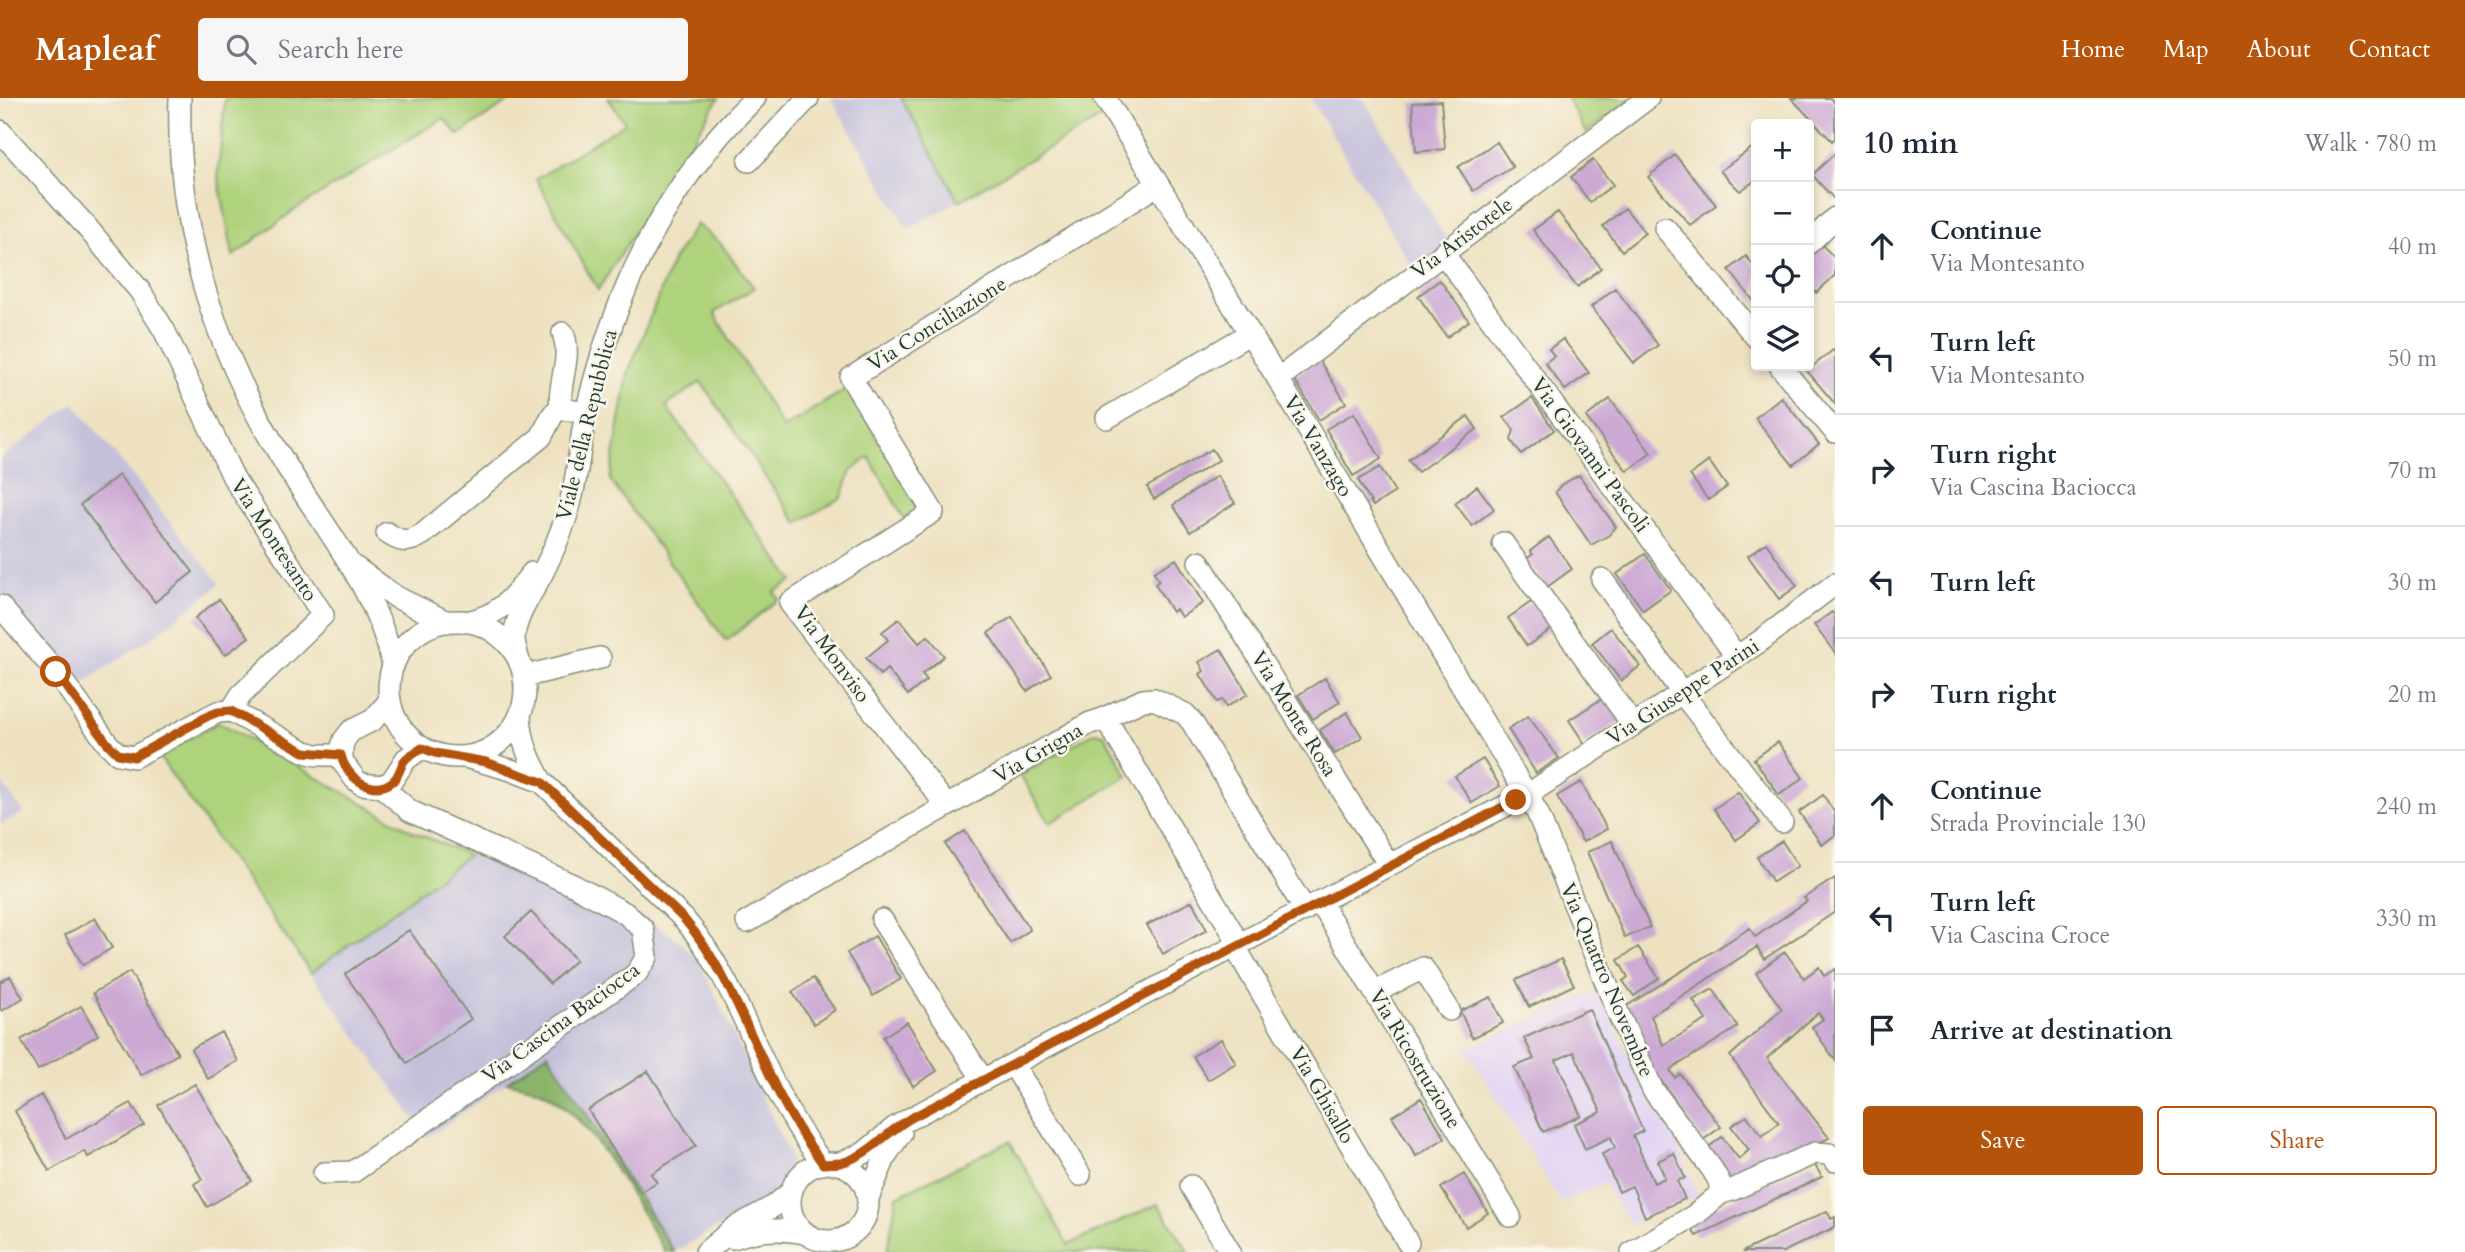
<!DOCTYPE html>
<meta charset="utf-8">
<style>
body{margin:0;font-family:Cardo,serif;background:#f6f6f7;color:#1f2937}
.controls{position:absolute;right:21px;top:21px;display:grid;overflow:hidden;border-radius:7px;box-shadow:0 4px 10px #0003}
.controls button{width:63px;height:63px;display:grid;place-items:center;padding:0;border:0;border-bottom:2px solid #e0e1e3;background:#fff;color:#1f2937;font:35px sans-serif}
.stop{position:absolute;width:21px;height:21px;margin:-16px;border:5px solid #b45309;border-radius:50%;background:#fff}
.stop.end{background:#b45309;border-color:#fff;box-shadow:0 2px 7px #0008}
.list{margin:0;padding:0;list-style:none}
h2{display:flex;justify-content:space-between;align-items:center;height:91px;margin:0;padding:0 28px;font-size:30px}
h2 small{font-size:23px;font-weight:400;color:#747a83}
.list li{display:grid;grid-template-columns:46px 1fr auto;gap:21px;align-items:center;box-sizing:border-box;height:112px;padding:0 28px;border-top:2px solid #e0e1e3}
.list b{display:block;font-size:26px;white-space:nowrap}
.list p{margin:0;font-size:23px;white-space:nowrap;color:#747a83}
.list em{font-size:23px;font-style:normal;color:#747a83}
.actions{display:flex;gap:14px;padding:21px 28px}
.actions a{flex:1;padding:16px 0;border:2px solid #b45309;border-radius:7px;text-align:center;font-size:24px;color:#b45309}
.actions .main{background:#b45309;color:#fff}
.icon{flex:none;width:38px;height:38px;fill:none;stroke:currentColor;stroke-width:2;stroke-linecap:round;stroke-linejoin:round}
.map{position:relative;flex:none;width:1835px;height:1154px;overflow:hidden}
header{display:flex;align-items:center;gap:42px;box-sizing:border-box;height:98px;padding:0 35px;background:#b45309;color:#fff}
header strong{font-size:33px}
nav{display:flex;gap:38px;margin-inline-start:auto;font-size:24px}
.search{width:490px;height:63px;background:#f6f6f7;display:flex;align-items:center;gap:18px;box-sizing:border-box;padding:0 24px;border-radius:7px;color:#747a83;font-size:26px}
main{display:flex}
aside{flex:1;background:#fff}
.map>svg:first-child{display:block}
.built{fill:#e2d4f3}
.industrial{fill:#c5c0da}
.green{fill:#afd27b;stroke:#678858;stroke-width:2}
.forest{fill:#8bb46b;stroke:#557850;stroke-width:2}
.building{fill:#cca9d4}
.lines{fill:none;stroke-linecap:round;stroke-linejoin:round}
.minor-casing{stroke:#868f7a;stroke-width:24}
.minor{stroke:#fff;stroke-width:21}
.route{stroke:#b45309;stroke-width:9}
.labels{text-anchor:middle;dominant-baseline:central;stroke-width:5;stroke-linejoin:round;paint-order:stroke}
.street-label{font-size:21px;fill:#1f3d34;stroke:#fbf7ec}
</style>
<header>
<strong>Mapleaf</strong>
<div class="search"><svg class="icon" aria-label="search" viewBox="0 0 24 24"><circle cx="10" cy="10" r="6"/><path d="M15 15l6 6"/></svg>Search here</div>
<nav><a>Home</a><a>Map</a><a>About</a><a>Contact</a></nav>
</header>
<main>
<div class="map">
<svg width="1835" height="1154" viewBox="0 0 1835 1154">
<rect width="100%" height="100%" fill="#fbf7ec"/>
<filter id="ink" filterUnits="userSpaceOnUse"><feTurbulence type="fractalNoise" baseFrequency=".0143" numOctaves="2"/><feDisplacementMap in="SourceGraphic" scale="14" xChannelSelector="R" yChannelSelector="G"/><feConvolveMatrix kernelMatrix="1 2 1 2 8 2 1 2 1" color-interpolation-filters="sRGB"/></filter>
<filter id="wash" filterUnits="userSpaceOnUse"><feTurbulence type="fractalNoise" baseFrequency=".00686" numOctaves="4" result="noise"/><feDisplacementMap in="SourceGraphic" scale="28" xChannelSelector="R" yChannelSelector="G"/><feGaussianBlur stdDeviation="1.57" result="paint"/><feColorMatrix in="noise" values="0 0 0 0 0 0 0 0 0 0 0 0 0 0 0 0 0 1.4 0 .05"/><feComposite in="paint" operator="in"/></filter>
<g filter="url(#wash)">
<rect width="100%" height="100%" fill="#ede1c0"/>
<path class="built" d="M1598 893 1644 991 1677 1046 1698 1098 1646 1119 1631 1127 1604 1085 1561 1104 1466 951Z"/>
<path class="industrial" d="M831 0H901L959 103 908 131Z
M1310 0H1363L1449 146 1414 172Z
M74 305 220 486 155 537 79 588 0 494V361Z
M0 683 24 714 0 727Z
M487 744 643 819 676 841 699 862 788 1054 792 1070 791 1082 781 1093 674 1154 548 955 428 1039 311 875Z"/>
<path class="green" d="M225 0H514L458 37 444 20 293 113 233 158 218 77Z
M608 0H719L598 192 536 81 625 25Z
M901 0H1098L1106 14 1102 19 959 103Z
M1567 0H1632L1586 35Z
M696 126 720 145 754 190 714 215 783 330 848 290 919 408 915 415 904 421 869 359 851 373 842 399 797 425 701 284 666 308 793 483 774 494 779 501 726 543 610 382 628 275 673 162Z
M219 624 414 734 469 757 311 875 158 657Z
M1095 634 1104 636 1128 678 1050 725 1020 677Z
M1010 1043 1068 1147 1158 1106 1189 1154H887L897 1098Z"/>
<path class="forest" d="M548 955 674 1154H665C635 1106 594 1021 544 994 533 989 518 987 507 984Z"/>
<g id="blocks">
<path class="building" d="M1791 0H1830L1835 5V40L1832 43Z
M1441 3 1445 51 1416 54 1412 5Z
M1497 44 1513 69 1473 93 1458 69Z
M1756 47V82L1740 93 1720 73Z
M1835 55V102L1812 77Z
M1675 57 1716 107 1690 127 1648 79Z
M1593 62 1613 87 1590 104 1571 79Z
M1625 110 1645 135 1622 153 1603 128Z
M1558 114 1601 170 1577 189 1533 132Z
M1822 147 1835 160V177L1816 195 1809 188V160Z
M1746 158 1756 171V206L1729 172Z
M1440 182 1469 223 1447 239 1418 198Z
M1615 190 1658 247 1634 265 1591 209Z
M1563 241 1589 275 1565 292 1545 265 1554 258 1549 251Z
M1833 252 1835 254V306L1807 273Z
M1319 262 1346 305 1319 322 1293 279Z
M1781 299 1819 346 1793 367 1755 320Z
M1532 300 1554 332 1521 356 1511 342 1514 332 1504 319Z
M1610 301 1651 355 1627 373 1586 319Z
M1354 315 1381 361 1353 378 1326 331Z
M1468 318 1477 331 1418 374 1408 362Z
M1212 351 1219 362 1154 401 1147 389Z
M1709 363 1727 389 1708 402 1690 377Z
M1380 369 1395 394 1373 408 1358 382Z
M119 377 193 474 155 504 80 407Z
M1579 377 1616 429 1609 437 1591 447 1555 394 1561 387Z
M1217 378 1235 405 1190 434 1173 407Z
M1477 388 1494 411 1472 428 1455 405Z
M1549 439 1572 471 1547 489 1526 461 1533 456 1530 453Z
M1766 445 1797 488 1779 501 1748 458Z
M1645 456 1671 492 1643 512 1617 476Z
M1176 461 1203 505 1181 519 1176 511 1172 514 1155 486 1159 483 1154 474Z
M219 501 249 539 225 557 195 520Z
M1534 502 1553 530 1527 548 1508 520Z
M1832 514 1835 518V555L1814 527Z
M1012 519 1051 577 1027 593 988 535Z
M899 521 919 545 928 538 944 558 922 576 927 582 908 597 887 571 880 577 866 560 888 542 882 534Z
M1611 530 1640 568 1621 583 1592 545Z
M1221 551 1248 596 1226 609 1222 602 1217 604 1200 576 1204 573 1199 564Z
M1325 580 1340 604 1313 621 1298 597Z
M1606 598 1622 622 1585 646 1569 622Z
M1347 614 1362 639 1335 656 1320 632Z
M1528 618 1559 660 1536 675 1508 631Z
M1778 644 1803 680 1779 697 1754 661Z
M1483 661 1500 688 1472 705 1455 678Z
M1581 684 1607 731 1583 744 1557 698Z
M1738 694 1760 725 1736 742 1714 711Z
M1823 697 1835 715V737L1822 747 1799 714Z
M965 733 1030 832 1010 845 945 746Z
M1612 743 1650 829 1625 840 1587 754Z
M1782 743 1798 768 1773 784 1757 759Z
M1835 780V814L1764 861 1757 849 1651 918 1663 947 1706 922 1693 902 1713 891 1738 929 1670 972 1675 980 1680 976 1721 1029 1703 1042 1642 955 1622 911 1750 830 1755 839 1807 803 1804 800Z
M1192 803 1207 832 1163 856 1147 827Z
M531 814 576 862 550 886 505 838Z
M95 820 112 850 83 867 65 837Z
M409 832 471 921 407 965 345 876Z
M875 838 901 881 873 898 847 855Z
M1638 849 1659 880 1634 898 1623 883 1628 879 1618 862Z
M1785 854 1804 880 1819 869 1824 878 1835 871V962L1812 929 1823 921 1818 915 1767 960 1829 1040 1734 1086 1706 1051 1722 1039 1739 1061 1749 1052 1731 1028 1747 1018 1762 1038 1779 1025 1730 958 1782 911 1756 875Z
M1561 861 1574 887 1529 909 1516 882Z
M130 874 178 956 141 977 93 895Z
M10 878 23 900 2 913 0 910V884Z
M813 880 835 912 814 926 792 894Z
M1491 899 1503 925 1472 940 1460 913Z
M81 908 98 937 38 972 21 942Z
M1589 911 1643 1033 1633 1038 1654 1085 1665 1080 1658 1063 1674 1055 1685 1080 1677 1083 1685 1101 1645 1119 1632 1088 1619 1094 1602 1056 1615 1050 1611 1039 1585 1051 1574 1026 1601 1014 1574 954 1556 962 1581 1018 1543 1034 1514 969 1534 961 1524 940Z
M907 924 937 973 913 988 883 939Z
M221 934 238 963 208 981 191 951Z
M1221 941 1236 965 1208 982 1193 958Z
M648 973 696 1048 651 1076 657 1084 640 1094 588 1012Z
M195 986 252 1083 207 1109 194 1086 202 1081 158 1007Z
M41 997 66 1041 131 1005 144 1027 88 1059 85 1053 49 1073 15 1013Z
M1421 1000 1445 1040 1416 1058 1392 1018Z
M1813 1064 1822 1079 1696 1138 1690 1128 1712 1111Z
M1464 1076 1488 1115 1466 1129 1441 1090Z
M1827 1113 1831 1121 1835 1119V1129L1783 1154H1742Z"/>
</g>
</g>
<g filter="url(#ink)">
<use href="#blocks" fill-opacity="0" stroke="#868f7a" stroke-width="2"/>
<g class="lines">
<defs>
<path id="minor" d="M180 0C176 137 216 256 289 372 328 435 377 493 393 567
M1105 0 1278 281 1527 697 1538 716 1619 917 1653 992 1712 1071 1719 1083 1721 1095
M0 33 85 127 140 193 164 232 233 379 323 517 241 597 231 613 218 614 208 619 134 659 118 656 107 645 56 574 0 508
M749 63 808 0
M1665 130 1756 239
M1809 145 1835 120
M1443 155 1737 559
M1780 268 1835 334
M1278 281 1648 0
M561 311C557 285 573 260 563 235
M1107 320 1249 236
M387 435C402 445 408 445 423 436L541 339C557 311 549 308 586 315
M1503 445 1633 627
M1199 464 1389 767
M356 470 396 499 447 524
M1602 481 1682 595 1782 724
M389 591a68 68 0 1 1 136 0a68 68 0 1 1-136 0Z
M467 524C502 516 511 501 532 475
M519 563C517 556 515 549 514 542 514 519 533 494 543 474 552 456 561 435 567 416 579 380 579 343 588 307 616 191 668 83 755 0
M524 581 534 576 600 560
M231 613 305 654 316 657H341
M520 617C521 643 529 661 542 684L684 821C727 871 748 934 777 992 790 1018 806 1043 823 1066
M1100 622 1143 602 1154 601 1185 616 1192 624 1305 812
M465 659 511 672 542 684
M381 688 391 684 406 661 422 650
M946 707 790 505 933 414 851 280 1157 87
M1320 804 1510 1118
M882 822 983 982
M747 824 1090 625 1100 622 1109 626 1240 847
M1235 849 1408 1145
M1375 894 1423 870 1449 912
M1013 966 1080 1077
M790 1104a39 39 0 1 1 78 0a39 39 0 1 1-78 0Z
M838 1066 864 1055 894 1030 911 1020 1389 767 1527 697 1759 544 1835 486
M324 1075 353 1074 636 876 647 859 643 831 625 815 573 787 410 713 381 688 361 686 355 681 342 663V649L344 642 351 633 373 622 390 602
M1191 1088 1230 1154
M869 1098 886 1057 901 1035
M733 1140C758 1131 778 1130 805 1135
M706 1154 734 1130 774 1108 792 1093
M1632 1154 1695 1117 1721 1095 1732 1092 1815 1055 1829 1056 1835 1063"/>
</defs>
<use href="#minor" class="minor-casing"/>
<use href="#minor" class="minor"/>
</g>
</g>
<g class="lines" filter="url(#ink)">
<path class="route" d="M56 574 107 645 118 656 134 659 208 618 218 614 231 613 304 654 341 657C345 678 372 700 393 683 399 678 400 670 404 663 408 657 416 654 422 650L435 655 486 664 542 684 684 821C727 871 748 934 777 992 790 1018 806 1043 823 1066 829 1065 835 1066 840 1065 869 1058 886 1034 911 1020L1516 702"/>
</g>
<g class="labels">
<g class="street-label">
<text transform="translate(1462 140) rotate(-37)">Via Aristotele</text>
<text transform="translate(937 226) rotate(-32)">Via Conciliazione</text>
<text transform="translate(587 327) rotate(-76)">Viale della Repubblica</text>
<text transform="translate(1318 348) rotate(59)">Via Vanzago</text>
<text transform="translate(1590 357) rotate(54)">Via Giovanni Pascoli</text>
<text transform="translate(274 442) rotate(57)">Via Montesanto</text>
<text transform="translate(832 556) rotate(54)">Via Monviso</text>
<text transform="translate(1683 594) rotate(-33)">Via Giuseppe Parini</text>
<text transform="translate(1294 616) rotate(58)">Via Monte Rosa</text>
<text transform="translate(1038 655) rotate(-30)">Via Grigna</text>
<text transform="translate(1607 882) rotate(67)">Via Quattro Novembre</text>
<text transform="translate(561 925) rotate(-36)">Via Cascina Baciocca</text>
<text transform="translate(1415 961) rotate(59)">Via Ricostruzione</text>
<text transform="translate(1322 997) rotate(60)">Via Ghisallo</text>
</g>
</g>
</svg>
<div class="controls">
<button>+</button>
<button>−</button>
<button><svg class="icon" aria-label="locate" viewBox="0 0 24 24"><circle cx="12" cy="12" r="6"/><path d="M12 2v4M12 18v4M2 12h4M18 12h4"/></svg></button>
<button><svg class="icon" aria-label="layers" viewBox="0 0 24 24"><path d="M12 4l9 5-9 5-9-5zM3 14l9 5 9-5"/></svg></button>
</div>
<div class="stop" style="left:56px;top:574px"></div>
<div class="stop end" style="left:1516px;top:702px"></div>
</div>
<aside>
<h2>10 min<small>Walk · 780 m</small></h2>
<ul class="list">
<li><svg class="icon" aria-label="ahead" viewBox="0 0 24 24"><path d="M12 20V5M6 11l6-6 6 6"/></svg><div><b>Continue</b><p>Via Montesanto</p></div><em>40 m</em></li>
<li><svg class="icon" aria-label="left" viewBox="0 0 24 24"><path d="M17 20v-9H6M10 6l-5 5 5 5"/></svg><div><b>Turn left</b><p>Via Montesanto</p></div><em>50 m</em></li>
<li><svg class="icon" aria-label="right" viewBox="0 0 24 24"><path d="M7 20v-9h11M14 6l5 5-5 5"/></svg><div><b>Turn right</b><p>Via Cascina Baciocca</p></div><em>70 m</em></li>
<li><svg class="icon" aria-label="left" viewBox="0 0 24 24"><path d="M17 20v-9H6M10 6l-5 5 5 5"/></svg><div><b>Turn left</b></div><em>30 m</em></li>
<li><svg class="icon" aria-label="right" viewBox="0 0 24 24"><path d="M7 20v-9h11M14 6l5 5-5 5"/></svg><div><b>Turn right</b></div><em>20 m</em></li>
<li><svg class="icon" aria-label="ahead" viewBox="0 0 24 24"><path d="M12 20V5M6 11l6-6 6 6"/></svg><div><b>Continue</b><p>Strada Provinciale 130</p></div><em>240 m</em></li>
<li><svg class="icon" aria-label="left" viewBox="0 0 24 24"><path d="M17 20v-9H6M10 6l-5 5 5 5"/></svg><div><b>Turn left</b><p>Via Cascina Croce</p></div><em>330 m</em></li>
<li><svg class="icon" aria-label="arrive" viewBox="0 0 24 24"><path d="M6 21V4h12l-3 4 3 4H6"/></svg><div><b>Arrive at destination</b></div></li>
</ul>
<div class="actions"><a class="main">Save</a><a>Share</a></div>
</aside>
</main>
